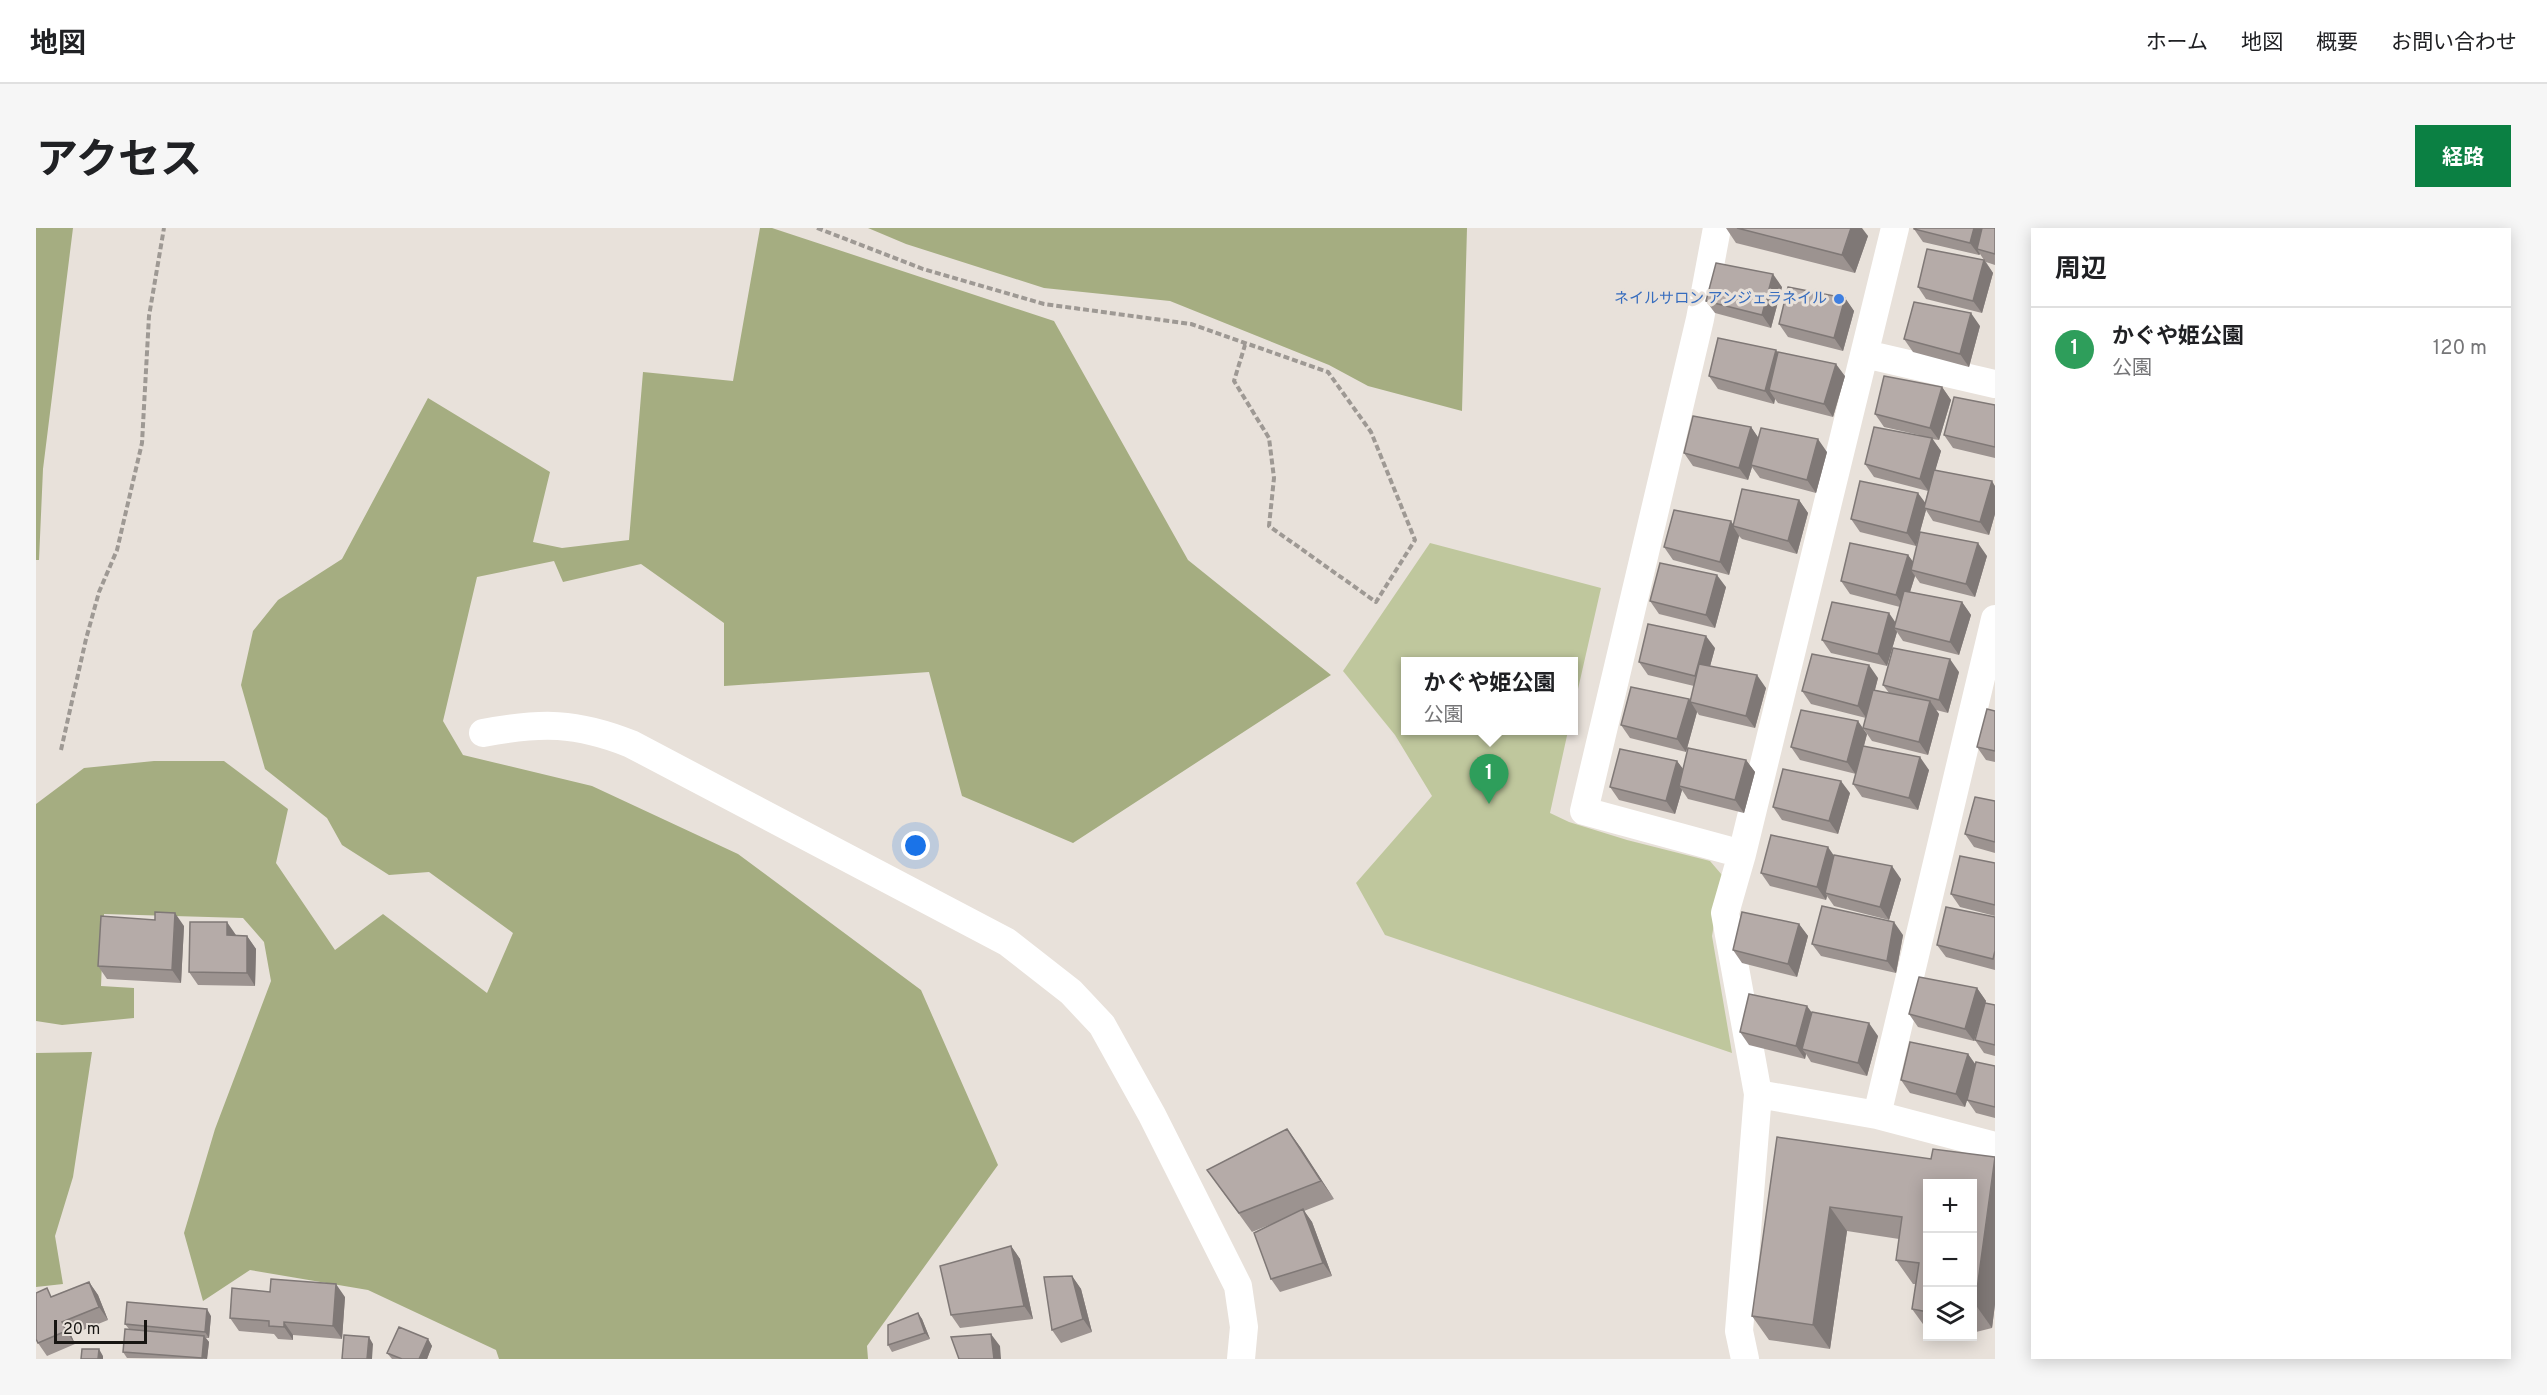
<!DOCTYPE html>
<html lang="ja">
<meta charset="utf-8">
<style>
body{margin:0;font-family:Overpass,"Noto Sans JP",sans-serif;background:#f6f6f6;color:#202124}
.controls{position:absolute;right:18px;bottom:18px;display:grid;overflow:hidden;border-radius:0px;box-shadow:0 3px 15px #0003}
.controls button{width:54px;height:54px;display:grid;place-items:center;padding:0;border:0;border-bottom:2px solid #e0e0e0;background:#fff;color:#202124;font:30px sans-serif}
.scale{position:absolute;left:18px;bottom:15px;width:93px;box-sizing:border-box;padding-left:6px;border:3px solid #171512;border-top:0;font-size:16px;line-height:21px;white-space:nowrap;color:#171512;-webkit-text-stroke:4px #e8e1da;paint-order:stroke}
.you{position:absolute;left:880px;top:618px;width:21px;height:21px;margin:-15px;border:4px solid #fff;border-radius:50%;background:#1a73e8;box-shadow:0 0 0 9px #1a73e833}
.badge{display:grid;place-items:center;width:39px;height:39px;border-radius:50%;background:#0b8043;color:#fff;font-size:20px;font-weight:700}
.pin{position:absolute;translate:-50% -50px;filter:drop-shadow(0 2px 3px #0008)}
.pin::after{content:'';position:absolute;top:32px;width:21px;height:18px;background:inherit;clip-path:polygon(0 0,100% 0,50% 100%)}
.popup{position:absolute;left:1365px;top:429px;width:177px;height:78px;box-sizing:border-box;display:grid;place-content:center;border-radius:0px;background:#fff;filter:drop-shadow(0 2px 4px #0005);font-size:20px;white-space:nowrap;color:#757577}
.popup b{font-size:22px;color:#202124}
.popup::after{content:'';position:absolute;left:50%;top:100%;margin-left:-12px;border:12px solid transparent;border-top-color:#fff}
.list{margin:0;padding:0;list-style:none}
h2{display:flex;justify-content:space-between;align-items:center;height:78px;margin:0;padding:0 24px;font-size:26px}
h2 small{font-size:20px;font-weight:400;color:#757577}
.list li{display:grid;grid-template-columns:39px 1fr auto;gap:18px;align-items:center;box-sizing:border-box;height:84px;padding:0 24px;border-top:2px solid #e0e0e0}
.list b{display:block;font-size:22px;white-space:nowrap}
.list p{margin:0;font-size:20px;white-space:nowrap;color:#757577}
.list em{font-size:20px;font-style:normal;color:#757577}
.icon{flex:none;width:33px;height:33px;fill:none;stroke:currentColor;stroke-width:2;stroke-linecap:round;stroke-linejoin:round}
.map{position:relative;flex:none;width:1959px;height:1131px;overflow:hidden;border-radius:0px}
header{display:flex;align-items:center;gap:36px;box-sizing:border-box;height:84px;padding:0 30px;background:#fff;border-bottom:2px solid #e0e0e0}
header strong{font-size:28px}
nav{display:flex;gap:33px;margin-inline-start:auto;font-size:21px}
.intro{display:flex;align-items:center;justify-content:space-between;box-sizing:border-box;height:144px;padding:0 36px}
h1{margin:0;font-size:42px}
.button{padding:15px 27px;border-radius:0px;background:#0b8043;color:#fff;font-size:21px;font-weight:700}
main{display:flex;gap:36px;padding:0 36px}
aside{flex:1;background:#fff;border-radius:0px;box-shadow:0 3px 15px #0003}
.map>svg:first-child{display:block}
.green{fill:#bfc79d}
.forest{fill:#a5ad81}
.lines{fill:none;stroke-linecap:round;stroke-linejoin:round}
.path{stroke:#9e9994;stroke-width:4;stroke-dasharray:6 3;stroke-linecap:butt}
.street{stroke:#fff;stroke-width:28}
.wall{fill:#9c9390}
.shaded-wall{fill:#7f7876}
.building{fill:#b5aba8;stroke:#7f7876;stroke-width:1.5}
.shop-dot{fill:#3f7fe0;stroke:#e8e1da;stroke-width:2}
.labels{text-anchor:middle;dominant-baseline:central;stroke-width:6;stroke-linejoin:round;paint-order:stroke}
.shop-label{font-size:15px;fill:#366cbe;stroke:#e8e1da;text-anchor:end}
</style>
<header>
<strong>地図</strong>
<nav><a>ホーム</a><a>地図</a><a>概要</a><a>お問い合わせ</a></nav>
</header>
<div class="intro"><h1>アクセス</h1><a class="button">経路</a></div>
<main>
<div class="map">
<svg width="1959" height="1131" viewBox="0 0 1959 1131">
<rect width="100%" height="100%" fill="#e8e1da"/>
<path class="green" d="M1394 315 1565 360 1537 483V434H1369V502L1532 503 1514 585 1533 594 1591 612 1674 633 1686 647 1676 708 1696 825 1349 707 1320 655 1396 568 1359 507 1307 443Z"/>
<path class="forest" d="M0 0H37L7 241 3 332H0Z
M724 0H736L1018 93 1152 332 1295 447 1037 615 926 568 893 444 688 458V395L605 336 527 354 518 333 441 349 407 493 427 527 556 558 702 626 885 762 962 937 831 1118 832 1131H463L460 1122 332 1062 214 1042 167 1073 148 1005 179 901 235 753 228 714 207 690 68 686 65 758 98 760V790L26 797 0 793V576L48 540 118 533H188L252 581 240 635 299 722 347 686 451 765 477 705 393 644 353 647 306 617 291 590 229 541 205 457 217 403 242 372 306 331 392 170 514 244 497 314 526 320 593 312 607 144 697 153Z
M832 0H1431L1426 183 1332 158 1293 137 1134 73 1008 60 870 16Z
M56 824 37 949 19 1008 27 1056 0 1059V825Z"/>
<g class="lines">
<path class="path" d="M781 0 887 41 1008 76 1155 96 1292 144 1335 204 1379 312 1340 374 1233 298 1238 250 1233 210 1198 153 1209 117
M25 522 50 411 63 364 81 322 106 215 113 88 128 0"/>
<path class="street" d="M1681 0 1664 91 1548 583 1706 626
M1829 126 1959 156
M447 505C505 494 540 494 595 516L971 714 1035 764 1066 797 1116 887 1202 1058 1208 1099 1205 1131
M1722 866 1841 887 1959 918
M1841 887 1959 391
M1709 1131 1703 1103 1722 866 1689 685 1706 626 1859 0"/>
</g>
<path class="wall" d="M1690 0H1815L1832 8 1819 45 1700 15Z
M1959 0V37L1950 34 1957 45 1946 85 1890 71 1882 59 1948 32 1944 26 1943 27 1887 14 1878 1Z
M1746 59 1735 100 1679 85 1670 73Z
M1809 70 1818 83 1807 123 1752 109 1743 96Z
M1944 98 1933 139 1877 124 1868 111Z
M1742 125 1809 148 1797 189 1742 175 1739 171 1738 176 1682 161 1673 148Z
M1906 159 1915 172 1903 212 1896 211 1905 223 1899 242 1959 258V286L1953 307 1897 293 1890 282 1880 318 1824 304 1815 291 1889 275 1892 263 1838 249 1829 236 1883 207 1848 199 1839 186Z
M1959 177V230L1917 220 1908 207Z
M1715 199 1722 210 1791 224 1780 265 1724 250 1716 239 1712 252 1657 238 1648 225Z
M1763 272 1772 285 1761 326 1706 311 1703 308 1693 347 1637 332 1628 319 1697 296Z
M1872 327 1877 334 1951 328 1939 369 1884 355 1879 348 1874 364 1926 374 1935 387 1923 427 1867 413 1861 404 1851 438 1795 425 1786 412 1860 395 1864 379 1814 366 1805 353Z
M1690 359 1679 400 1623 386 1614 373Z
M1679 420 1674 438 1730 460 1719 500 1663 487 1661 484 1650 524 1594 510 1585 497 1654 473 1658 458 1612 447 1603 434Z
M1923 444 1912 485 1900 482 1903 486 1892 527 1836 513 1827 500 1830 490 1775 476 1766 463 1842 450 1839 462 1853 465 1847 457Z
M1959 483V534L1950 532 1941 519Z
M1831 506 1828 518 1893 542 1882 582 1826 569 1817 556 1820 546 1764 532 1755 519Z
M1710 532 1719 544 1708 585 1652 571 1646 562 1639 586 1583 572 1574 559 1641 533 1647 541Z
M1814 565 1802 606 1746 592 1737 579Z
M1959 573V625L1938 619 1929 606Z
M1798 627 1865 651 1853 692 1798 678 1791 668 1790 672 1734 658 1725 645Z
M1959 635V688L1924 679 1915 666Z
M1959 689V742L1910 729 1901 717Z
M1763 696 1772 708 1761 749 1706 735 1697 722Z
M148 698 145 755 71 751 62 738Z
M200 707 211 708 220 721 219 758 162 757 153 744Z
M1867 707 1860 745 1785 728 1776 716Z
M1941 760 1950 773 1938 813 1882 799 1873 786Z
M1959 777V828L1948 825 1939 812Z
M1776 784 1842 808 1831 848 1775 834 1770 826 1769 831 1713 817 1704 804Z
M1932 826 1940 837 1959 838V890L1940 885 1931 872 1929 879 1874 865 1865 852Z
M1251 901 1298 971 1268 983 1276 994 1296 1048 1244 1064 1235 1051 1238 995 1216 1004 1171 942Z
M1741 909 1895 931 1959 929V1076L1956 1100 1936 1105V956H1892V1103L1876 1081 1880 1056H1877L1860 1032 1863 1011 1811 1003 1794 1121 1733 1112 1716 1088Z
M975 1018 984 1031 997 1091 924 1100 915 1087Z
M1036 1048 1045 1061 1056 1104 1025 1115 1016 1102Z
M53 1054 62 1067 72 1092 35 1107 39 1116 11 1128 2 1115 17 1068Z
M309 1069 306 1111 257 1107V1112L242 1111 238 1106 203 1103 194 1090Z
M882 1085 886 1091 894 1111 856 1124 852 1117Z
M175 1088 173 1110H170L173 1114 171 1131 91 1130 87 1124 93 1101 89 1096Z
M392 1111 396 1118 391 1131H356L351 1125Z"/>
<path class="shaded-wall" d="M1815 0H1826L1832 8 1819 45 1806 27Z
M1938 0H1951L1941 21 1944 26 1943 27 1934 15Z
M1948 32 1957 45 1946 85 1937 73Z
M1737 46 1746 59 1735 100 1726 87Z
M1809 70 1818 83 1807 123 1798 110Z
M1935 85 1944 98 1933 139 1924 126Z
M1740 122 1749 135 1733 162 1739 171 1738 176 1729 163Z
M1800 136 1809 148 1797 189 1788 176Z
M1906 159 1915 172 1903 212 1894 200Z
M1715 199 1724 212 1715 237 1716 239 1712 252 1703 240Z
M1896 210 1905 223 1893 264 1884 251Z
M1782 211 1791 224 1780 265 1771 252Z
M1956 253 1959 258V286L1953 307 1944 294Z
M1882 265 1891 277 1888 280 1890 282 1880 318 1871 305Z
M1763 272 1772 285 1761 326 1752 313Z
M1695 293 1699 299 1697 298 1703 308 1693 347 1684 334Z
M1942 315 1951 328 1939 369 1930 356Z
M1872 327 1881 339 1875 342 1879 348 1869 380 1860 367Z
M1681 347 1690 359 1679 400 1670 387Z
M1926 374 1935 387 1923 427 1914 414Z
M1853 385 1862 398 1858 400 1861 404 1851 438 1842 426Z
M1670 408 1679 420 1668 461 1659 448Z
M1914 431 1923 444 1912 485 1903 472Z
M1833 437 1842 450 1831 491 1822 478Z
M1721 447 1730 460 1719 500 1710 488Z
M1653 471 1661 484 1650 524 1641 511Z
M1894 473 1903 486 1892 527 1883 514Z
M1822 493 1831 506 1820 547 1811 534Z
M1884 529 1893 542 1882 582 1873 570Z
M1710 532 1719 544 1708 585 1699 572Z
M1641 533 1650 545 1643 558 1646 562 1639 586 1630 573Z
M1805 553 1814 565 1802 606 1793 593Z
M1792 619 1801 632 1789 665 1791 668 1790 672 1781 659Z
M1856 638 1865 651 1853 692 1844 679Z
M139 685 148 698 145 755 136 742Z
M191 694 200 707V720L191 707Z
M1858 694 1867 707 1860 745 1851 733Z
M1763 696 1772 708 1761 749 1752 736Z
M211 708 220 721 219 758 211 745Z
M1941 760 1950 773 1938 813 1929 801Z
M1771 778 1780 790 1766 821 1770 826 1769 831 1760 818Z
M1833 795 1842 808 1831 848 1822 835Z
M1932 826 1941 839 1929 879 1920 866Z
M1251 901 1265 920 1298 971 1285 953Z
M1959 932V1076L1956 1100 1939 1076Z
M1794 979 1811 1003 1794 1121 1777 1097Z
M1267 981 1276 994 1296 1048 1287 1035Z
M975 1018 984 1031 997 1091 988 1078Z
M1036 1048 1045 1061 1056 1104 1047 1091Z
M53 1054 62 1067 72 1092 63 1079Z
M300 1056 309 1069 306 1111 297 1098Z
M171 1081 175 1088 173 1110 169 1104Z
M882 1085 886 1091 894 1111 889 1105Z
M26 1094 35 1107 39 1116 30 1103Z
M248 1094 257 1107V1112L248 1099Z
M955 1106 964 1118 965 1131H958Z
M168 1108 173 1114 171 1131 166 1130Z
M333 1109 337 1116 336 1131H331Z
M392 1111 396 1118 391 1131H383Z
M63 1121 67 1128V1131H62Z"/>
<path class="building" d="M1701 0H1815L1806 27Z
M1878 0H1938L1934 15 1878 1Z
M1946 0H1959V26L1941 21Z
M1891 21 1948 32 1937 73 1882 59Z
M1680 35 1737 46 1726 87 1670 73Z
M1752 59 1809 70 1798 110 1743 96Z
M1878 74 1935 85 1924 126 1868 111Z
M1682 110 1740 122 1729 163 1673 148Z
M1742 124 1800 136 1788 176 1733 162Z
M1848 148 1906 159 1894 200 1839 186Z
M1918 169 1959 177V219L1908 207Z
M1657 188 1715 199 1703 240 1648 225Z
M1838 199 1896 210 1884 251 1829 236Z
M1725 200 1782 211 1771 252 1715 237Z
M1898 242 1956 253 1944 294 1888 280Z
M1824 253 1882 265 1871 305 1815 291Z
M1706 261 1763 272 1752 313 1697 298Z
M1638 282 1695 293 1684 334 1628 319Z
M1884 304 1942 315 1930 356 1875 342Z
M1814 315 1872 327 1860 367 1805 353Z
M1624 335 1681 347 1670 387 1614 373Z
M1868 363 1926 374 1914 414 1858 400Z
M1796 374 1853 385 1842 426 1786 412Z
M1612 396 1670 408 1659 448 1603 434Z
M1857 420 1914 431 1903 472 1847 457Z
M1776 426 1833 437 1822 478 1766 463Z
M1663 436 1721 447 1710 488 1654 474Z
M1595 459 1653 471 1641 511 1585 497Z
M1837 462 1894 473 1883 514 1827 500Z
M1951 481 1959 483V523L1941 519Z
M1765 482 1822 493 1811 534 1755 519Z
M1827 518 1884 529 1873 570 1817 556Z
M1652 520 1710 532 1699 572 1643 558Z
M1584 521 1641 533 1630 573 1574 559Z
M1747 541 1805 553 1793 593 1737 579Z
M1939 569 1959 573V614L1929 606Z
M1735 607 1792 619 1781 659 1725 645Z
M1798 627 1856 638 1844 679 1789 665Z
M1924 628 1959 635V677L1915 666Z
M1786 678 1858 694 1851 733 1776 716Z
M1910 679 1959 689V723L1957 731 1901 717Z
M119 684 139 685 136 742 62 738 65 688 119 692Z
M1706 684 1763 696 1752 736 1697 722Z
M154 694H191V707L211 708V745L153 744Z
M1883 749 1941 760 1929 801 1873 786Z
M1713 766 1771 778 1760 818 1704 804Z
M1949 775 1959 777V817L1939 812Z
M1776 784 1833 795 1822 835 1766 821Z
M1874 814 1932 826 1920 866 1865 852Z
M1940 834 1959 838V879L1931 872Z
M1251 901 1285 953 1203 985 1171 942Z
M1741 909 1895 931 1897 921 1959 929 1939 1076H1936V956H1892V1084L1876 1081 1883 1035 1860 1032 1866 989 1794 979 1777 1097 1716 1088Z
M1267 981 1287 1035 1235 1051 1218 1005Z
M975 1018 988 1078 915 1087 904 1038Z
M1036 1048 1047 1091 1016 1102 1008 1049Z
M235 1051 300 1056 297 1098 248 1094V1099L233 1098V1093L194 1090 196 1060 234 1064Z
M53 1054 63 1079 26 1094 30 1103 2 1115 0 1111V1065L11 1060 15 1069Z
M91 1074 171 1081 169 1104 89 1096Z
M882 1085 889 1105 852 1117V1097Z
M363 1099 392 1111 383 1131H366L351 1125Z
M89 1101 168 1108 166 1130 87 1124Z
M955 1106 958 1131H923L915 1109Z
M308 1107 333 1109 331 1131H306Z
M46 1121H63L62 1131H45Z"/>
<circle class="shop-dot" cx="1803" cy="71" r="6"/>
<g class="labels">
<g class="shop-label">
<text x="1791" y="71">ネイルサロン アンジェラネイル</text>
</g>
</g>
</svg>
<div class="controls">
<button>+</button>
<button>−</button>
<button><svg class="icon" aria-label="layers" viewBox="0 0 24 24"><path d="M12 4l9 5-9 5-9-5zM3 14l9 5 9-5"/></svg></button>
</div>
<div class="scale">20 m</div>
<div class="you"></div>
<div class="pin badge" style="left:1453px;top:576px;background:#2e9e5b">1</div>
<div class="popup"><b>かぐや姫公園</b>公園</div>
</div>
<aside>
<h2>周辺<small></small></h2>
<ul class="list">
<li><span class="badge" style="background:#2e9e5b">1</span><div><b>かぐや姫公園</b><p>公園</p></div><em>120 m</em></li>
</ul>
</aside>
</main>
